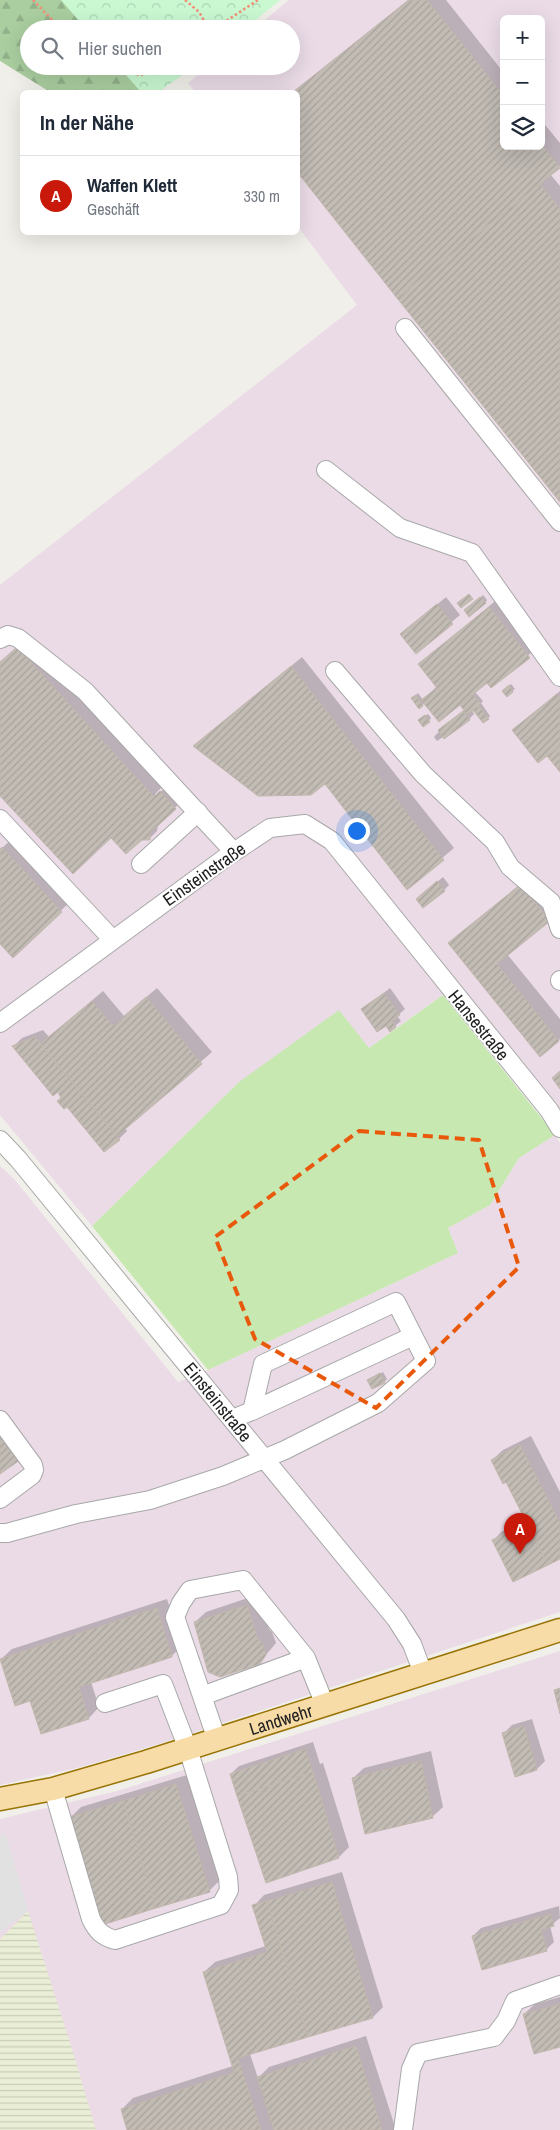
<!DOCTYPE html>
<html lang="de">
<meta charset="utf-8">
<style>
body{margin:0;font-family:"Archivo Narrow",sans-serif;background:#f6f6f7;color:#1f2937}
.controls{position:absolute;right:15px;top:15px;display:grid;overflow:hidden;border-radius:8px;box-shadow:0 5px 20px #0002}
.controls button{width:45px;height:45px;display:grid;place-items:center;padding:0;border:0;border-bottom:1px solid #e0e1e3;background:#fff;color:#1f2937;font:25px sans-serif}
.you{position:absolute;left:356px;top:830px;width:18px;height:18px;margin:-12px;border:4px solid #fff;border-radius:50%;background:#1a73e8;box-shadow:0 0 0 8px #1a73e833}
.badge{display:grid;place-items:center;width:32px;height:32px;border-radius:50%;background:#c9190a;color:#fff;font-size:16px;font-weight:700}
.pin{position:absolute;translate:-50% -41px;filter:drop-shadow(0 1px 2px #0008)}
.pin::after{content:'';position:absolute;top:26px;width:18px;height:15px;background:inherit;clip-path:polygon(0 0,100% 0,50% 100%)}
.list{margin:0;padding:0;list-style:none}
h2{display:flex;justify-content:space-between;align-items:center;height:65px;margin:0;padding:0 20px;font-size:21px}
h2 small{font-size:16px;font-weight:400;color:#747a83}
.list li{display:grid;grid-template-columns:32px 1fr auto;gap:15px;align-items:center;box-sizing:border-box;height:80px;padding:0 20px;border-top:1px solid #e0e1e3}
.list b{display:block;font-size:19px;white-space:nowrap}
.list p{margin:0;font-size:16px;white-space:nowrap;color:#747a83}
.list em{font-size:16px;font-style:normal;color:#747a83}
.icon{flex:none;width:28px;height:28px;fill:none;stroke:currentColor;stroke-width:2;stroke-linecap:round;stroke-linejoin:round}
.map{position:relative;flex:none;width:560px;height:2130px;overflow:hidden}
.search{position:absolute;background:#fff;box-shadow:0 5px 20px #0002;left:20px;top:20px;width:280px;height:55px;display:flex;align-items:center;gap:12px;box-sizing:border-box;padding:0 18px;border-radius:28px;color:#747a83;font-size:19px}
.panel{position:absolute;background:#fff;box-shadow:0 5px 20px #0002;left:20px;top:90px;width:280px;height:145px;border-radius:8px}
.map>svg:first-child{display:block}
.industrial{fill:#eadbe6;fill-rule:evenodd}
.farmland{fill:url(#farmland-rules)}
.grass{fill:#c8e8b2}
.forest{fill:url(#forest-firs)}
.park{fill:url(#park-crowns)}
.parking{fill:#e1e1e1}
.shadow{fill:#0003}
.building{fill:url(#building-hatch);stroke:#c2b7ac}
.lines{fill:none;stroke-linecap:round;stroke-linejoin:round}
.minor-casing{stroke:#a8a8a8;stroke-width:20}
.major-casing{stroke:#987407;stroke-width:25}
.path{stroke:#f48e77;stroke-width:2.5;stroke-dasharray:2.5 2.5;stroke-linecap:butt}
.minor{stroke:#fff;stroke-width:18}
.major{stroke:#f8dca7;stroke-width:22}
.marked{fill:none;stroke:#e8590c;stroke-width:4;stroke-dasharray:10 6;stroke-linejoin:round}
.labels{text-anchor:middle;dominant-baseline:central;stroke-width:4;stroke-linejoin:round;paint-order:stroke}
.street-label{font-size:18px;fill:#212121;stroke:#fff}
</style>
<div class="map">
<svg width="560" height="2130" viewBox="0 0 560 2130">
<defs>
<pattern id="farmland-rules" width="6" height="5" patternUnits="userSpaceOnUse" patternTransform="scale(1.25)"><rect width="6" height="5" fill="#ebeed6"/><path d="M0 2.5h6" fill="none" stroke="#c9ccb7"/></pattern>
<pattern id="forest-firs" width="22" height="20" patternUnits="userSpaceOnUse" patternTransform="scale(1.25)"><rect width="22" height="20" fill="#aacea0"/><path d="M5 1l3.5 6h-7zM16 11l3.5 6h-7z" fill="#92b18a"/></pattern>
<pattern id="park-crowns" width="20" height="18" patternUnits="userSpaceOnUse" patternTransform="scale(1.25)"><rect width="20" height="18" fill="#c9f8d1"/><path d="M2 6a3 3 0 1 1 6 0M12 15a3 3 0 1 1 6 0" fill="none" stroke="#acd4b3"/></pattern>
<pattern id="building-hatch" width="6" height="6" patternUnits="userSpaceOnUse" patternTransform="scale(1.25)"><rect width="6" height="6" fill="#c2bcb5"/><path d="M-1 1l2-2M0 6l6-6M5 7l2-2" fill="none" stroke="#a6a19b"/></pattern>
</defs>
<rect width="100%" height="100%" fill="#f1efe9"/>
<path class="industrial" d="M289 0H560V1115L458 984 369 1048 239 1082 92 1226 0 1115V585L357 305 298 227V92H195L188 83 209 66H291V29H254ZM504 19H541V146H504Z
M555 1135 560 1143V1612L162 1743 77 1768 0 1785V1166L14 1179 178 1382 208 1370 458 1253 448 1228 490 1205 519 1158Z
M560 1651V2130H0V1819L117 1791Z"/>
<path class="farmland" d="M28 1911 73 2052 96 2130H0V1939Z"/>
<path class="grass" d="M443 995 555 1135 519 1158 490 1205 448 1228 458 1253 208 1370 92 1226 239 1082 339 1010 369 1048Z"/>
<path class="forest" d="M0 0H264L231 29H29V66H188L159 92H50L0 61Z"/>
<path class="park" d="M61 0H280L245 29H86Z
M118 66H196L158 92H141Z"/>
<path class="parking" d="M5 1832 28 1911 0 1932V1836Z"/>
<path class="shadow" d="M408 0H446L504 73V146H541V120L560 143V166L550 174 560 186V500L298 171V92H293Z
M483 595 487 600 485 603 468 608Z
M446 597 460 615 416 652 402 634Z
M500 597 539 646 491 687 487 682 475 692 483 701 481 703 490 716 488 718 474 708 472 710 474 714 469 719 437 741 434 737 445 725 465 710 466 701 425 703 419 708 415 696 418 693 423 700 437 686 420 664Z
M28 637 164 785 155 794 156 796 169 784 183 800 158 824 157 831 149 839 117 833 0 794V663Z
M302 657 454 848 407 888 325 782 195 746Z
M511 684 515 689 507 695 506 689Z
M560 691V770L549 756 514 730Z
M428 714 431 718 429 721 422 718Z
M13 838 72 900 13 956 0 942V850Z
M531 875 549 920 507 954 560 1019V1039L540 1055 450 943Z
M443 877 449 885 444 890 423 894Z
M157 988 212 1052 125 1128 127 1131 119 1139 63 1097 14 1046 22 1038 43 1030 49 1037 103 991 124 1016Z
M390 988 405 1009 397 1016 401 1021 395 1026 386 1024 363 1009Z
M383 1372 387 1379 384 1382 369 1380Z
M531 1436 560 1492V1558L494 1540 501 1532 527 1520 507 1480 492 1460 503 1450Z
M257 1595 269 1629 272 1632 276 1643 259 1663 195 1622 206 1612Z
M167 1599 182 1645 172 1656 91 1682 99 1707 89 1718 42 1733 31 1700 1 1659 12 1649Z
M532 1719 545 1761 537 1769 516 1775 504 1733 512 1725Z
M313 1742 320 1764 323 1763 349 1847 339 1857 231 1774 239 1766Z
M431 1751 443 1807 432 1817 353 1778 364 1768Z
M187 1775 220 1880 209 1891 70 1818 81 1807Z
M342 1872 383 2007 373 2017 250 2054 258 2078 269 2067 366 2036 396 2130H129L122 2109 133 2098 233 2066 204 1972 215 1962 266 1946 254 1906 264 1895Z
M559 1906 560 1918 550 1926 554 1942 546 1950 473 1936 481 1928Z
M560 1997V2046L524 2014 535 2004Z"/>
<path class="building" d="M409 0H427L504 96V146H541V143L560 168 397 298 298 173V92H293Z
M540 184 560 209V502L397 298Z
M469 594 473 599 461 608 457 603Z
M480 597 486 603 469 617 464 610Z
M437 604 453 624 416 654 400 634Z
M489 607 530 658 491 688 487 683 439 722 421 700 437 688 418 664Z
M17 647 154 797 73 874 0 796V662Z
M291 666 444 860 407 890 325 784 311 795 258 796 193 746Z
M509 685 513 692 507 697 502 691Z
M557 694 560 698V746L538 763 512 730Z
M416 695 423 706 419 709 411 698Z
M473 695 481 704 467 715 460 705Z
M479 706 489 719 483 723 473 710Z
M463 711 470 720 444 739 438 730Z
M425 715 430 722 423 727 418 720Z
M560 746V772L547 756Z
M160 791 176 809 150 833V840H142L126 854 111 838Z
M2 847 62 912 13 958 0 944V849Z
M437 881 445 891 423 908 416 899Z
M520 885 550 921 497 964 559 1041 540 1057 448 943Z
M384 993 400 1015 392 1021 396 1027 390 1032 386 1026 377 1032 361 1009Z
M146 997 202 1064 117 1136 40 1044 92 1001 113 1026Z
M35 1037 120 1140 104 1152 67 1107 64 1109 57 1101 61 1098 58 1092 53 1096 12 1046Z
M560 1071V1089L552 1078Z
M380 1373 385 1383 372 1389 367 1380Z
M0 1432 20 1460 0 1474Z
M520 1445 560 1523V1559L548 1565 506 1482 503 1484 491 1460Z
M527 1523 548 1565 513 1582 492 1540Z
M247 1605 258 1640 262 1642 266 1655 260 1664 220 1677 208 1672 194 1622Z
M157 1608 172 1657 79 1687 89 1719 41 1734 30 1701 15 1706 0 1659Z
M560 1688V1714L554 1690Z
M524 1726 537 1770 515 1777 502 1733Z
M305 1749 313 1772 237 1796 230 1774Z
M421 1761 433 1818 365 1834 352 1778Z
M313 1772 339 1858 266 1883 237 1796Z
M176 1784 210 1892 156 1908 123 1801Z
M123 1801 156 1908 102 1925 69 1817Z
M332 1882 373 2018 308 2037 267 1901Z
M267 1901 308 2037 238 2058 242 2070 234 2072 203 1972 267 1952 252 1905Z
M551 1914 554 1926 541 1930 547 1951 482 1970 472 1936Z
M560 2004V2047L534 2054 523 2014Z
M356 2046 382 2130H274L257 2077Z
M242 2070 261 2130H127L121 2109Z"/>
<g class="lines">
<defs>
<path id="minor" d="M405 328 560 522
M326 470 400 528 472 553 560 677
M0 639 8 635 18 638 85 691 234 852
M335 671 423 774 495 842 510 867 551 902 560 929
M0 819 113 940
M141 864 198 812
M560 980V981
M0 1023 225 858 270 828 305 824 332 841 549 1110 560 1128
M0 1140 18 1159 396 1619 412 1644 423 1673
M252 1411 413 1336
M0 1420 33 1465 34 1470 32 1475 0 1499
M0 1533H7L76 1514 150 1500 223 1476 285 1450 378 1403 426 1361 396 1302 263 1364 252 1411 232 1419
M202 1696 175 1617 181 1603 190 1590 243 1580 306 1658
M217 1740 202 1696 306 1658 325 1705
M53 1789 91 1919C97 1931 102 1936 115 1940L221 1905 229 1890 228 1877 188 1749 163 1684 105 1703
M403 2130 411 2069 418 2053 494 2037 506 2021 515 2001 560 1985"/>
<g id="major">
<path id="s1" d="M0 1799 53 1789 146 1762 560 1630"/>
</g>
</defs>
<use href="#minor" class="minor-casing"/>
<use href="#major" class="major-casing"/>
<path class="path" d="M33 0 61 29
M185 0 199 12 205 22 214 29
M214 29 258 0
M93 66 96 69 143 75"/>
<use href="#minor" class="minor"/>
<use href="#major" class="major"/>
</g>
<path class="marked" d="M359 1131 479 1140 519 1267 376 1408 255 1339 215 1237Z"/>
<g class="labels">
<g class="street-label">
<text transform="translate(204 874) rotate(-35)">Einsteinstraße</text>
<text transform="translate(479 1025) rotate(51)">Hansestraße</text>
<text transform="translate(218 1402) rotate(51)">Einsteinstraße</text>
<text stroke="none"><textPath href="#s1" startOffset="292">Landwehr</textPath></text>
</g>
</g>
</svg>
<div class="controls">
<button>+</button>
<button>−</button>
<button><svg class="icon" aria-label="layers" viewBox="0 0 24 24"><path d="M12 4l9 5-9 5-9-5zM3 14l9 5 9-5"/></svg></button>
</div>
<div class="you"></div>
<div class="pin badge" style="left:520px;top:1554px">A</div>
<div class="search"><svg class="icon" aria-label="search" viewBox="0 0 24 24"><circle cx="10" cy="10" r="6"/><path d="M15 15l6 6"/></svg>Hier suchen</div>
<section class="panel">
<h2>In der Nähe<small></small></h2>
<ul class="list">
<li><span class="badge">A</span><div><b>Waffen Klett</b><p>Geschäft</p></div><em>330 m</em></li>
</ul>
</section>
</div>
